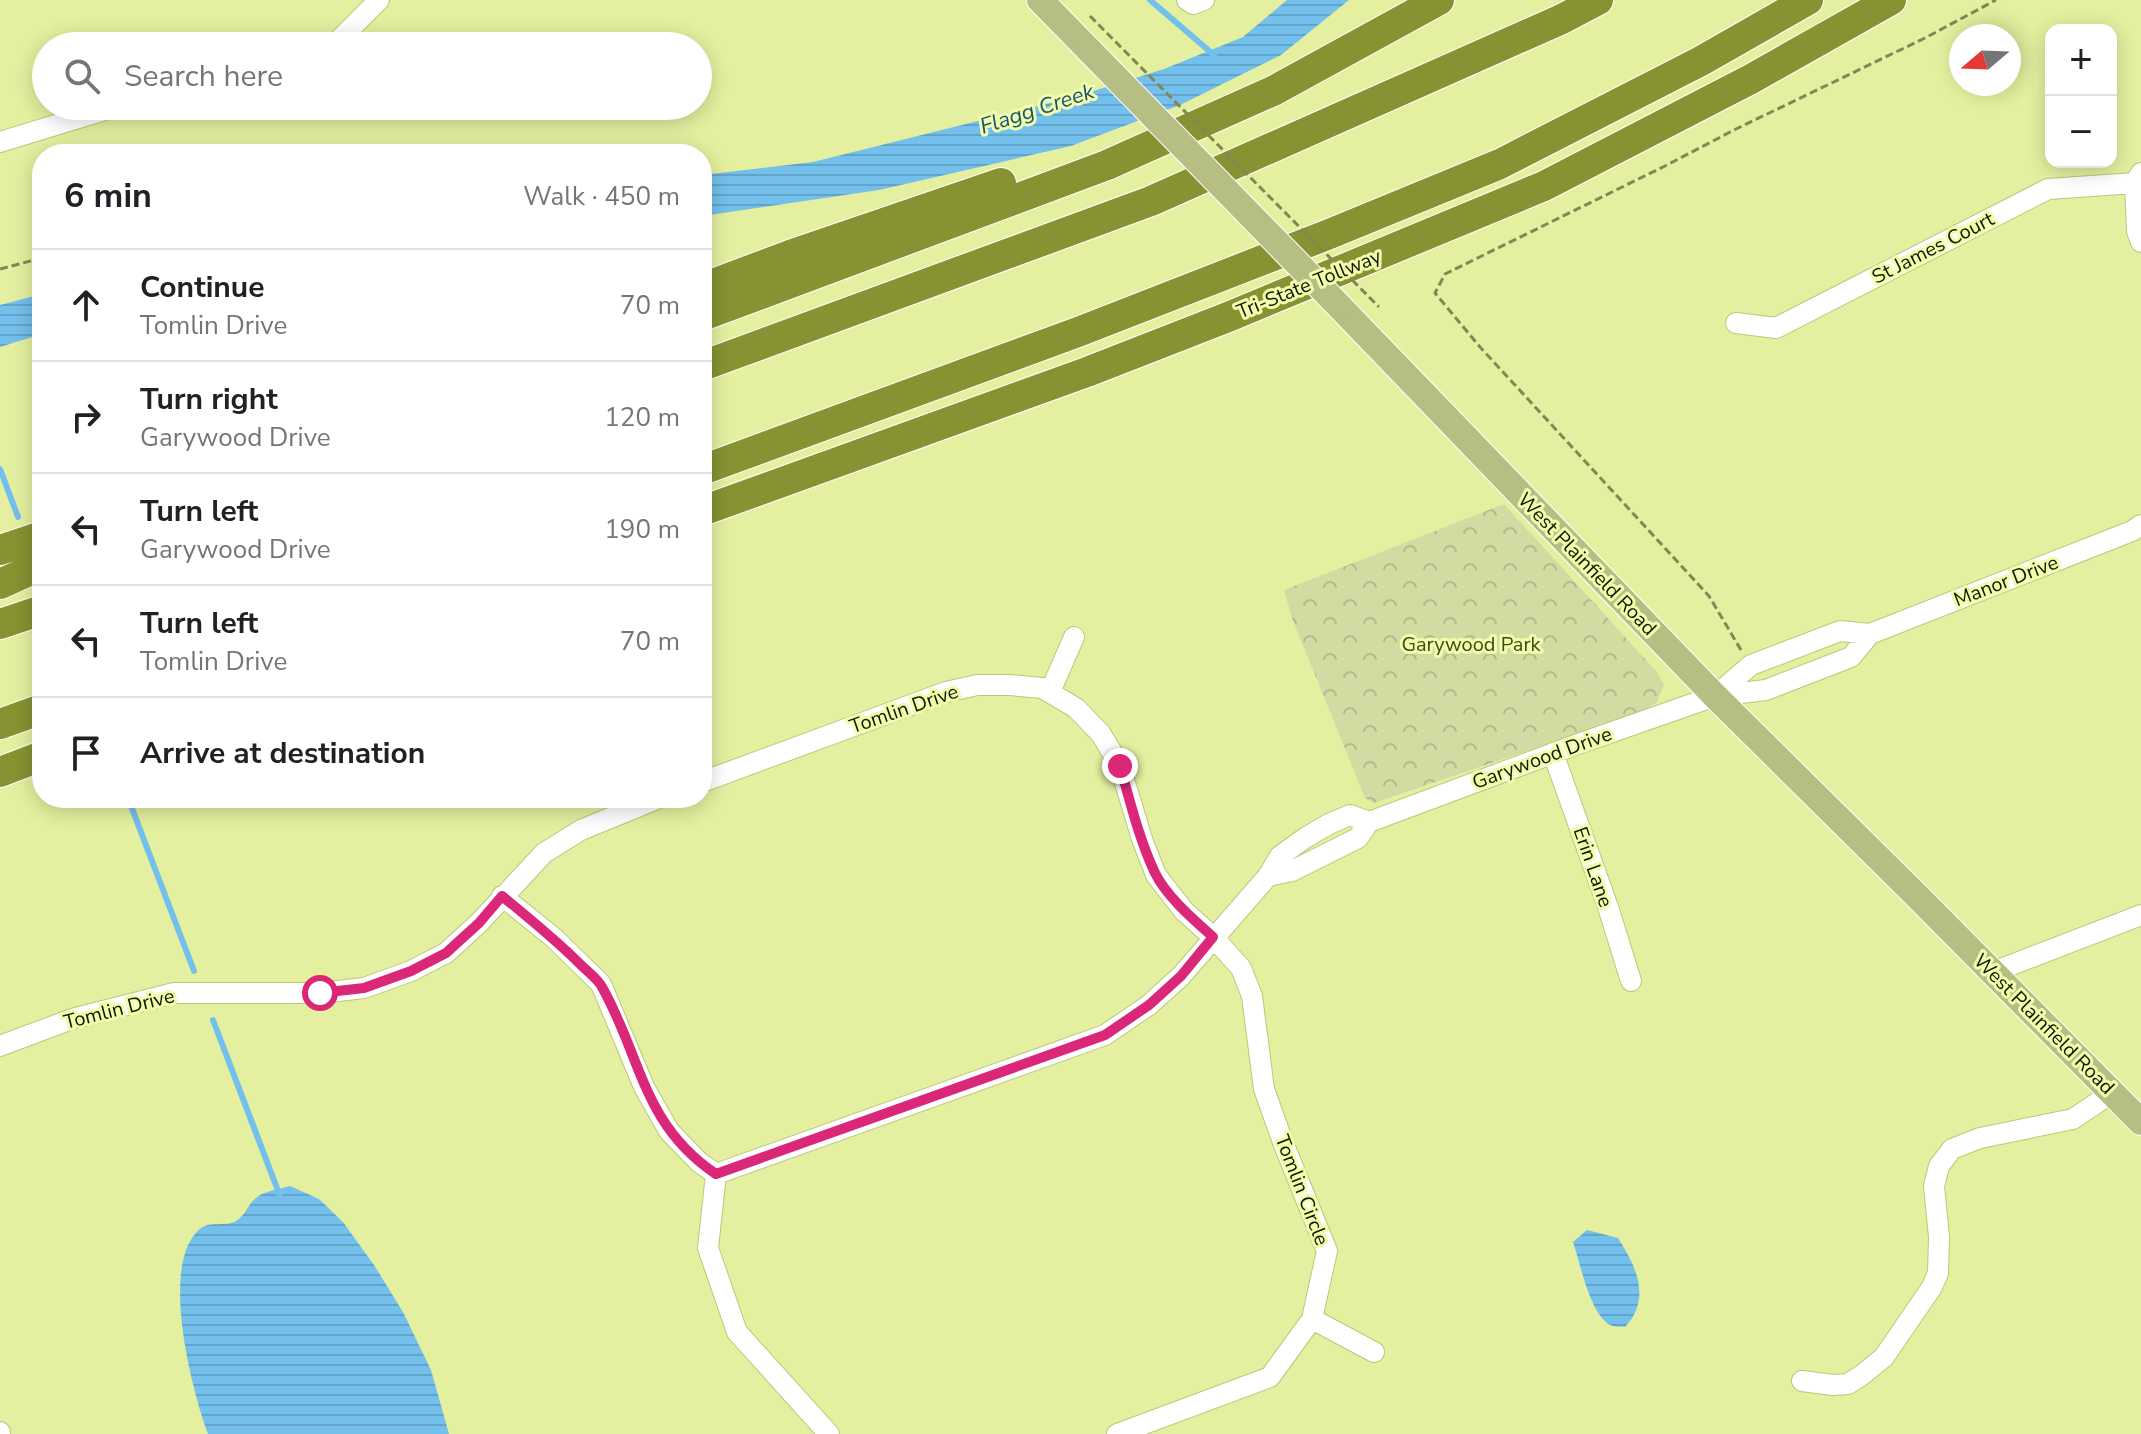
<!DOCTYPE html>
<meta charset="utf-8">
<style>
body{margin:0;font-family:"Nunito Sans",sans-serif;background:#f2f2f2;color:#202124}
.controls{position:absolute;right:24px;top:24px;display:grid;overflow:hidden;border-radius:16px;box-shadow:0 4px 20px #0003}
.controls button{width:72px;height:72px;display:grid;place-items:center;padding:0;border:0;border-bottom:2px solid #e0e0e0;background:#fff;color:#202124;font:40px sans-serif}
.compass{position:absolute;left:1949px;top:24px;width:72px;height:72px;border-radius:50%;background:#fff;box-shadow:0 4px 20px #0003;rotate:251deg}
.stop{position:absolute;width:24px;height:24px;margin:-18px;border:6px solid #db2777;border-radius:50%;background:#fff}
.stop.end{background:#db2777;border-color:#fff;box-shadow:0 2px 8px #0008}
.list{margin:0;padding:0;list-style:none}
h2{display:flex;justify-content:space-between;align-items:center;height:104px;margin:0;padding:0 32px;font-size:34px}
h2 small{font-size:26px;font-weight:400;color:#757577}
.list li{display:grid;grid-template-columns:52px 1fr auto;gap:24px;align-items:center;box-sizing:border-box;height:112px;padding:0 32px;border-top:2px solid #e0e0e0}
.list b{display:block;font-size:30px;white-space:nowrap}
.list p{margin:0;font-size:26px;white-space:nowrap;color:#757577}
.list em{font-size:26px;font-style:normal;color:#757577}
.icon{flex:none;width:44px;height:44px;fill:none;stroke:currentColor;stroke-width:2;stroke-linecap:round;stroke-linejoin:round}
.map{position:relative;flex:none;width:2141px;height:1434px;overflow:hidden}
.search{position:absolute;background:#fff;box-shadow:0 4px 20px #0003;left:32px;top:32px;width:680px;height:88px;display:flex;align-items:center;gap:20px;box-sizing:border-box;padding:0 28px;border-radius:44px;color:#757577;font-size:30px}
.panel{position:absolute;background:#fff;box-shadow:0 4px 20px #0003;left:32px;top:144px;width:680px;height:664px;border-radius:32px}
.map>svg:first-child{display:block}
.park{fill:url(#park-crowns)}
.water{fill:url(#water-rules)}
.lines{fill:none;stroke-linecap:round;stroke-linejoin:round}
.stream{stroke:#74c0ec;stroke-width:6}
.minor-casing{stroke:#bcc778;stroke-width:22}
.major-casing{stroke:#fff;stroke-width:28}
.highway-casing{stroke:#fff;stroke-width:32}
.path{stroke:#818853;stroke-width:3;stroke-dasharray:8 4;stroke-linecap:butt}
.minor{stroke:#fff;stroke-width:20}
.major{stroke:#b7be84;stroke-width:26}
.highway{stroke:#879232;stroke-width:30}
.major-bridge-casing{stroke:#fff;stroke-width:28;stroke-linecap:butt}
.path-bridge{stroke:#818853;stroke-width:3;stroke-dasharray:8 4;stroke-linecap:butt}
.major-bridge{stroke:#b7be84;stroke-width:26}
.route{stroke:#db2777;stroke-width:10}
.labels{text-anchor:middle;dominant-baseline:central;stroke-width:6;stroke-linejoin:round;paint-order:stroke}
.street-label{font-size:20px;fill:#151800;stroke:#f1fdac}
.park-label{font-size:20px;fill:#434910;stroke:#f1fdac}
.water-label{font-size:22px;font-style:italic;fill:#185371;stroke:#f1fdac}
</style>
<div class="map">
<svg width="2141" height="1434" viewBox="0 0 2141 1434">
<defs>
<pattern id="park-crowns" width="20" height="18" patternUnits="userSpaceOnUse" patternTransform="scale(2)"><rect width="20" height="18" fill="#d2dba2"/><path d="M2 6a3 3 0 1 1 6 0M12 15a3 3 0 1 1 6 0" fill="none" stroke="#b3bb8a"/></pattern>
<pattern id="water-rules" width="6" height="5" patternUnits="userSpaceOnUse" patternTransform="scale(2)"><rect width="6" height="5" fill="#74c0ec"/><path d="M0 2.5h6" fill="none" stroke="#64a4c9"/></pattern>
</defs>
<rect width="100%" height="100%" fill="#e4f09f"/>
<path class="park" d="M1504 504 1657 672 1664 685 1657 702 1644 711 1374 803 1365 798 1292 618 1284 590Z"/>
<path class="water" d="M1287 0H1349L1281 55 1180 105 1071 146 879 190 702 216V175L813 162 1074 97 1164 69 1243 37Z
M42 294V334L0 347V305Z
M290 1186 319 1199 343 1222 374 1265 403 1312 431 1370 449 1434H208C192 1391 158 1261 201 1228 211 1221 225 1227 236 1221 246 1215 248 1204 256 1198 264 1191 280 1189 290 1186Z
M1587 1230 1618 1238C1636 1266 1652 1298 1625 1327 1621 1326 1617 1327 1613 1326 1591 1320 1580 1262 1573 1242Z"/>
<g class="lines">
<path class="stream" d="M1150 0 1214 55
M0 469 18 517
M128 798 194 971
M213 1020 280 1196"/>
<defs>
<path id="minor" d="M1187 0 1193 4 1204 0
M333 46 379 0
M0 142 118 106
M2141 173 2135 183 2137 231 2141 242
M1736 323 1776 328 2048 189 2135 183
M1050 692 1074 637
M1715 696 1751 665 1840 631 1870 634 2132 531 2141 525
M1553 753 1608 907 1631 981
M702 782 946 692 977 685H1009L1042 688 1076 708 1101 734 1120 766 1142 839 1156 875 1184 911 1213 937 1241 968 1252 996 1264 1089 1284 1145 1327 1251 1312 1319 1270 1377 1117 1434
M1268 876 1292 871 1358 838 1369 822 1578 744 1715 696 1766 690 1851 657 1870 634
M502 896 554 938 601 984 644 1087 669 1131 699 1162 716 1174 708 1248 737 1332 829 1434
M1993 972 2141 915
M0 1046 72 1019 174 993H320L364 988 411 971 446 953 479 923 544 853 581 830 659 798
M716 1174 1105 1035 1149 1005 1181 976 1268 876 1280 856 1305 838 1329 824 1350 815 1369 822
M1312 1319 1374 1352
M1802 1381 1833 1385 1848 1384 1862 1375 1884 1357 1932 1287 1938 1273 1939 1237 1934 1186 1939 1166 1952 1149 1980 1138 2073 1119 2113 1092
M0 1432V1434"/>
<path id="major" d="M1040 0 1090 51
M1339 306 1715 696 1918 897 2141 1122"/>
<path id="highway" d="M702 288 790 255 1001 183
M702 316 1107 165 1273 91 1439 0
M702 366 1151 201 1562 19 1598 0
M702 470 1078 332 1327 235 1500 164 1701 61 1808 0
M702 511 1087 372 1228 317 1544 186 1751 79 1891 0
M0 550 42 536
M0 584 42 565
M0 624 42 610
M0 724 42 709
M0 772 42 756"/>
</defs>
<use href="#minor" class="minor-casing"/>
<use href="#major" class="major-casing"/>
<use href="#highway" class="highway-casing"/>
<path class="path" d="M0 269 42 258
M1741 650 1709 596 1480 347 1435 293 1445 274 1665 166 1736 129 1925 38 1996 0"/>
<use href="#minor" class="minor"/>
<use href="#major" class="major"/>
<use href="#highway" class="highway"/>
<defs>
<path id="major-bridge" d="M1090 51 1339 306"/>
</defs>
<use href="#major-bridge" class="major-bridge-casing"/>
<path class="path-bridge" d="M1090 16 1379 307"/>
<use href="#major-bridge" class="major-bridge"/>
</g>
<g class="lines">
<path class="route" d="M320 993 364 988 411 971 446 953 479 923 502 896C529 918 556 940 581 965 588 972 598 979 602 987 642 1058 642 1124 716 1174L1105 1035 1149 1005 1181 976 1213 937C1193 919 1167 897 1155 873 1139 839 1130 801 1120 766"/>
</g>
<g class="labels">
<g class="street-label">
<text transform="translate(1933 248) rotate(-27)">St James Court</text>
<text transform="translate(1309 284) rotate(-22)">Tri-State Tollway</text>
<text transform="translate(1587 564) rotate(46)">West Plainfield Road</text>
<text transform="translate(2006 581) rotate(-21)">Manor Drive</text>
<text transform="translate(904 709) rotate(-19)">Tomlin Drive</text>
<text transform="translate(1542 758) rotate(-20)">Garywood Drive</text>
<text transform="translate(1593 867) rotate(71)">Erin Lane</text>
<text transform="translate(119 1009) rotate(-14)">Tomlin Drive</text>
<text transform="translate(2044 1024) rotate(45)">West Plainfield Road</text>
<text transform="translate(1302 1190) rotate(69)">Tomlin Circle</text>
</g>
<g class="park-label">
<text x="1471" y="644">Garywood Park</text>
</g>
<g class="water-label">
<text transform="translate(1037 109) rotate(-18)">Flagg Creek</text>
</g>
</g>
</svg>
<div class="controls">
<button>+</button>
<button>−</button>
</div>
<svg class="compass" viewBox="-18 -18 36 36"><path d="M0-13l5 13h-10z" fill="#e53935"/><path d="M0 13l5-13h-10z" fill="#757577"/></svg>
<div class="stop" style="left:320px;top:993px"></div>
<div class="stop end" style="left:1120px;top:766px"></div>
<div class="search"><svg class="icon" aria-label="search" viewBox="0 0 24 24"><circle cx="10" cy="10" r="6"/><path d="M15 15l6 6"/></svg>Search here</div>
<section class="panel">
<h2>6 min<small>Walk · 450 m</small></h2>
<ul class="list">
<li><svg class="icon" aria-label="ahead" viewBox="0 0 24 24"><path d="M12 20V5M6 11l6-6 6 6"/></svg><div><b>Continue</b><p>Tomlin Drive</p></div><em>70 m</em></li>
<li><svg class="icon" aria-label="right" viewBox="0 0 24 24"><path d="M7 20v-9h11M14 6l5 5-5 5"/></svg><div><b>Turn right</b><p>Garywood Drive</p></div><em>120 m</em></li>
<li><svg class="icon" aria-label="left" viewBox="0 0 24 24"><path d="M17 20v-9H6M10 6l-5 5 5 5"/></svg><div><b>Turn left</b><p>Garywood Drive</p></div><em>190 m</em></li>
<li><svg class="icon" aria-label="left" viewBox="0 0 24 24"><path d="M17 20v-9H6M10 6l-5 5 5 5"/></svg><div><b>Turn left</b><p>Tomlin Drive</p></div><em>70 m</em></li>
<li><svg class="icon" aria-label="arrive" viewBox="0 0 24 24"><path d="M6 21V4h12l-3 4 3 4H6"/></svg><div><b>Arrive at destination</b></div></li>
</ul>
</section>
</div>
